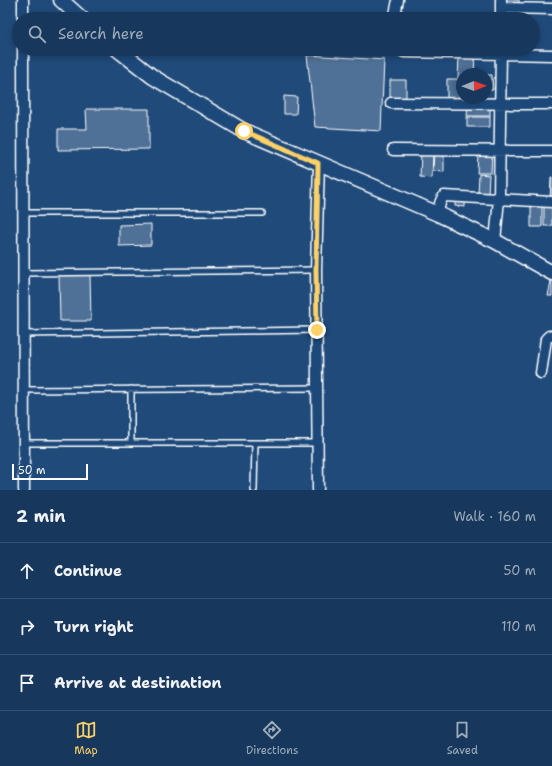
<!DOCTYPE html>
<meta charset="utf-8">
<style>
body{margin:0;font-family:"Shantell Sans",sans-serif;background:#203f62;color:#f1f3f6}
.compass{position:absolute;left:456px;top:68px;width:36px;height:36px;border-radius:50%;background:#17385c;box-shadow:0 2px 6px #0003;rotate:89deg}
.scale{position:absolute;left:12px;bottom:10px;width:76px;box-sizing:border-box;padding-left:4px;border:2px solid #fff;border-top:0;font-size:11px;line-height:14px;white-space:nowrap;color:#fff;-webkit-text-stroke:3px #1f4a7a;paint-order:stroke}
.stop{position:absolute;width:12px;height:12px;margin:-9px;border:3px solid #ffd166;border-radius:50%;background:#fff}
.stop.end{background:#ffd166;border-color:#fff;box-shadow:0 1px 4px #0008}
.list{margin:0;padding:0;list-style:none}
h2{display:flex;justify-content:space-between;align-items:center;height:52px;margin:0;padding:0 16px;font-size:17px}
h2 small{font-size:13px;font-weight:400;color:#9eacbb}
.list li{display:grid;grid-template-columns:26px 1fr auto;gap:12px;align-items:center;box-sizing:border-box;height:56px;padding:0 16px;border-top:1px solid #365272}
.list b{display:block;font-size:15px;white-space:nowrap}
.list em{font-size:13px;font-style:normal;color:#9eacbb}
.icon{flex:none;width:22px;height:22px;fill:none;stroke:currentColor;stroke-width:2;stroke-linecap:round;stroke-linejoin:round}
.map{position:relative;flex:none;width:552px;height:490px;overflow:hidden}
.search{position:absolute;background:#17385c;box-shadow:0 2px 6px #0003;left:12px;right:12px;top:12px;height:44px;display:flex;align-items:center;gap:10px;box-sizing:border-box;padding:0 14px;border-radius:22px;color:#9eacbb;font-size:15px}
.sheet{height:220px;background:#17385c}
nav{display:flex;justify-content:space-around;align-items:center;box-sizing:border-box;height:56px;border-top:1px solid #365272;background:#17385c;font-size:11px;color:#9eacbb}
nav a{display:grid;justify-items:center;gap:2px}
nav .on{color:#ffd166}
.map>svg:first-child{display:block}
.building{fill:#507197;stroke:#fff}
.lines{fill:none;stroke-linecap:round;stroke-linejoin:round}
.lane-casing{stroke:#fff;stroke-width:8}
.street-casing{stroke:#fff;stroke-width:13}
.secondary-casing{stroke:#fff;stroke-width:17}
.lane{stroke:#1f4a7a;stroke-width:5}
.street{stroke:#1f4a7a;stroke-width:10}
.secondary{stroke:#1f4a7a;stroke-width:14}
.route{stroke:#ffd166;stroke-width:5}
</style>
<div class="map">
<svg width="552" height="490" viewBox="0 0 552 490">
<rect width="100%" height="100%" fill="#1f4a7a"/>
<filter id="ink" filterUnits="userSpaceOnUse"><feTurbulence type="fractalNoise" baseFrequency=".025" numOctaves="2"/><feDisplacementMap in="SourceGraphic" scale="8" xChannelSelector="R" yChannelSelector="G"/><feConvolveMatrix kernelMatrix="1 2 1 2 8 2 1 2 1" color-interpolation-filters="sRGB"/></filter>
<g filter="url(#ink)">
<path class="building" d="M503 0H519V4H504Z
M307 55 384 60 381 131 315 127Z
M459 56H475L474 74H462V78H458Z
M486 75H492L493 90H486Z
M447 79H459V100H447Z
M390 80H406V100H390Z
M284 96 297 97 296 114H284Z
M468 106 490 107V116H467Z
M86 109H149V149L58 150V129H87Z
M467 117H490V127H467Z
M421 152H433L432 178 420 177Z
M434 152H444V172L433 171Z
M478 154H492L491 173H477Z
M479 174 489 175 488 195 478 194Z
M551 177H552V199H550Z
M455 199 465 200V207L455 206Z
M531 203H542V227H531Z
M544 205H552V226H544Z
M151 224V245L119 246V225Z
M90 274 91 321H60L59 275Z
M551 281H552V296H548Z"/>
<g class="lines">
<defs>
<path id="lane" d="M23 213H262
M23 273 316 270
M24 334 317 330
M23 390 317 388
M23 443H317
M131 443V389
M254 490 255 443"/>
<path id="street" d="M23 0V19
M501 8 552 9
M394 19 398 0
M501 19V0
M23 49 24 490
M398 49 404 52 552 55
M391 103 552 104
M393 150 552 151
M438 214C439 208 439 201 444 196L552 202
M495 241 499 199 501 49
M541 373 546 339 549 336H552
M318 490 316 270 319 163"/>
<path id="secondary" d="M61 0 82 19
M117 49 153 77 244 131 438 214 495 241 552 273"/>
</defs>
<use href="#lane" class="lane-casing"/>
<use href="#street" class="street-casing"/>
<use href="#secondary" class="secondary-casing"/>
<use href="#lane" class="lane"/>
<use href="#street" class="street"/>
<use href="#secondary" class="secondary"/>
</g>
</g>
<g class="lines" filter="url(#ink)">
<path class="route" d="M244 131 318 163 316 270 317 330"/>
</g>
</svg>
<svg class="compass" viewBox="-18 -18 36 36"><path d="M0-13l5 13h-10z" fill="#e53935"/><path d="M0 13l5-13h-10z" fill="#9eacbb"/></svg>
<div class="scale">50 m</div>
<div class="stop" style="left:244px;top:131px"></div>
<div class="stop end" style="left:317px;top:330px"></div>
<div class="search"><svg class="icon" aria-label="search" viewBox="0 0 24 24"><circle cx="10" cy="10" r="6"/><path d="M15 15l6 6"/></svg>Search here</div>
</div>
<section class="sheet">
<h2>2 min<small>Walk · 160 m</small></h2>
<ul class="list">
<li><svg class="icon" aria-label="ahead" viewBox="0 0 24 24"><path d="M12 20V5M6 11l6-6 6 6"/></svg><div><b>Continue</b></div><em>50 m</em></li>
<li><svg class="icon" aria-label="right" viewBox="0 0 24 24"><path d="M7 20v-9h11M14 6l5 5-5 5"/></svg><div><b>Turn right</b></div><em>110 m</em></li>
<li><svg class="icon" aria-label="arrive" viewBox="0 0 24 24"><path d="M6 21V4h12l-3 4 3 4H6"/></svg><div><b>Arrive at destination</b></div></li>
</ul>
</section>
<nav>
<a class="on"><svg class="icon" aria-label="map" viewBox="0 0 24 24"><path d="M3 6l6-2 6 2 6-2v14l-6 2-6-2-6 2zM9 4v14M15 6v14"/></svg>Map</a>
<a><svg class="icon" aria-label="directions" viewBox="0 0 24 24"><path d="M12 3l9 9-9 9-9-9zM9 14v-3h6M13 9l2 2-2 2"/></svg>Directions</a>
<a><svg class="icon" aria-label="saved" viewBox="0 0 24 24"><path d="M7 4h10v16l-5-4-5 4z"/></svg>Saved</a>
</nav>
